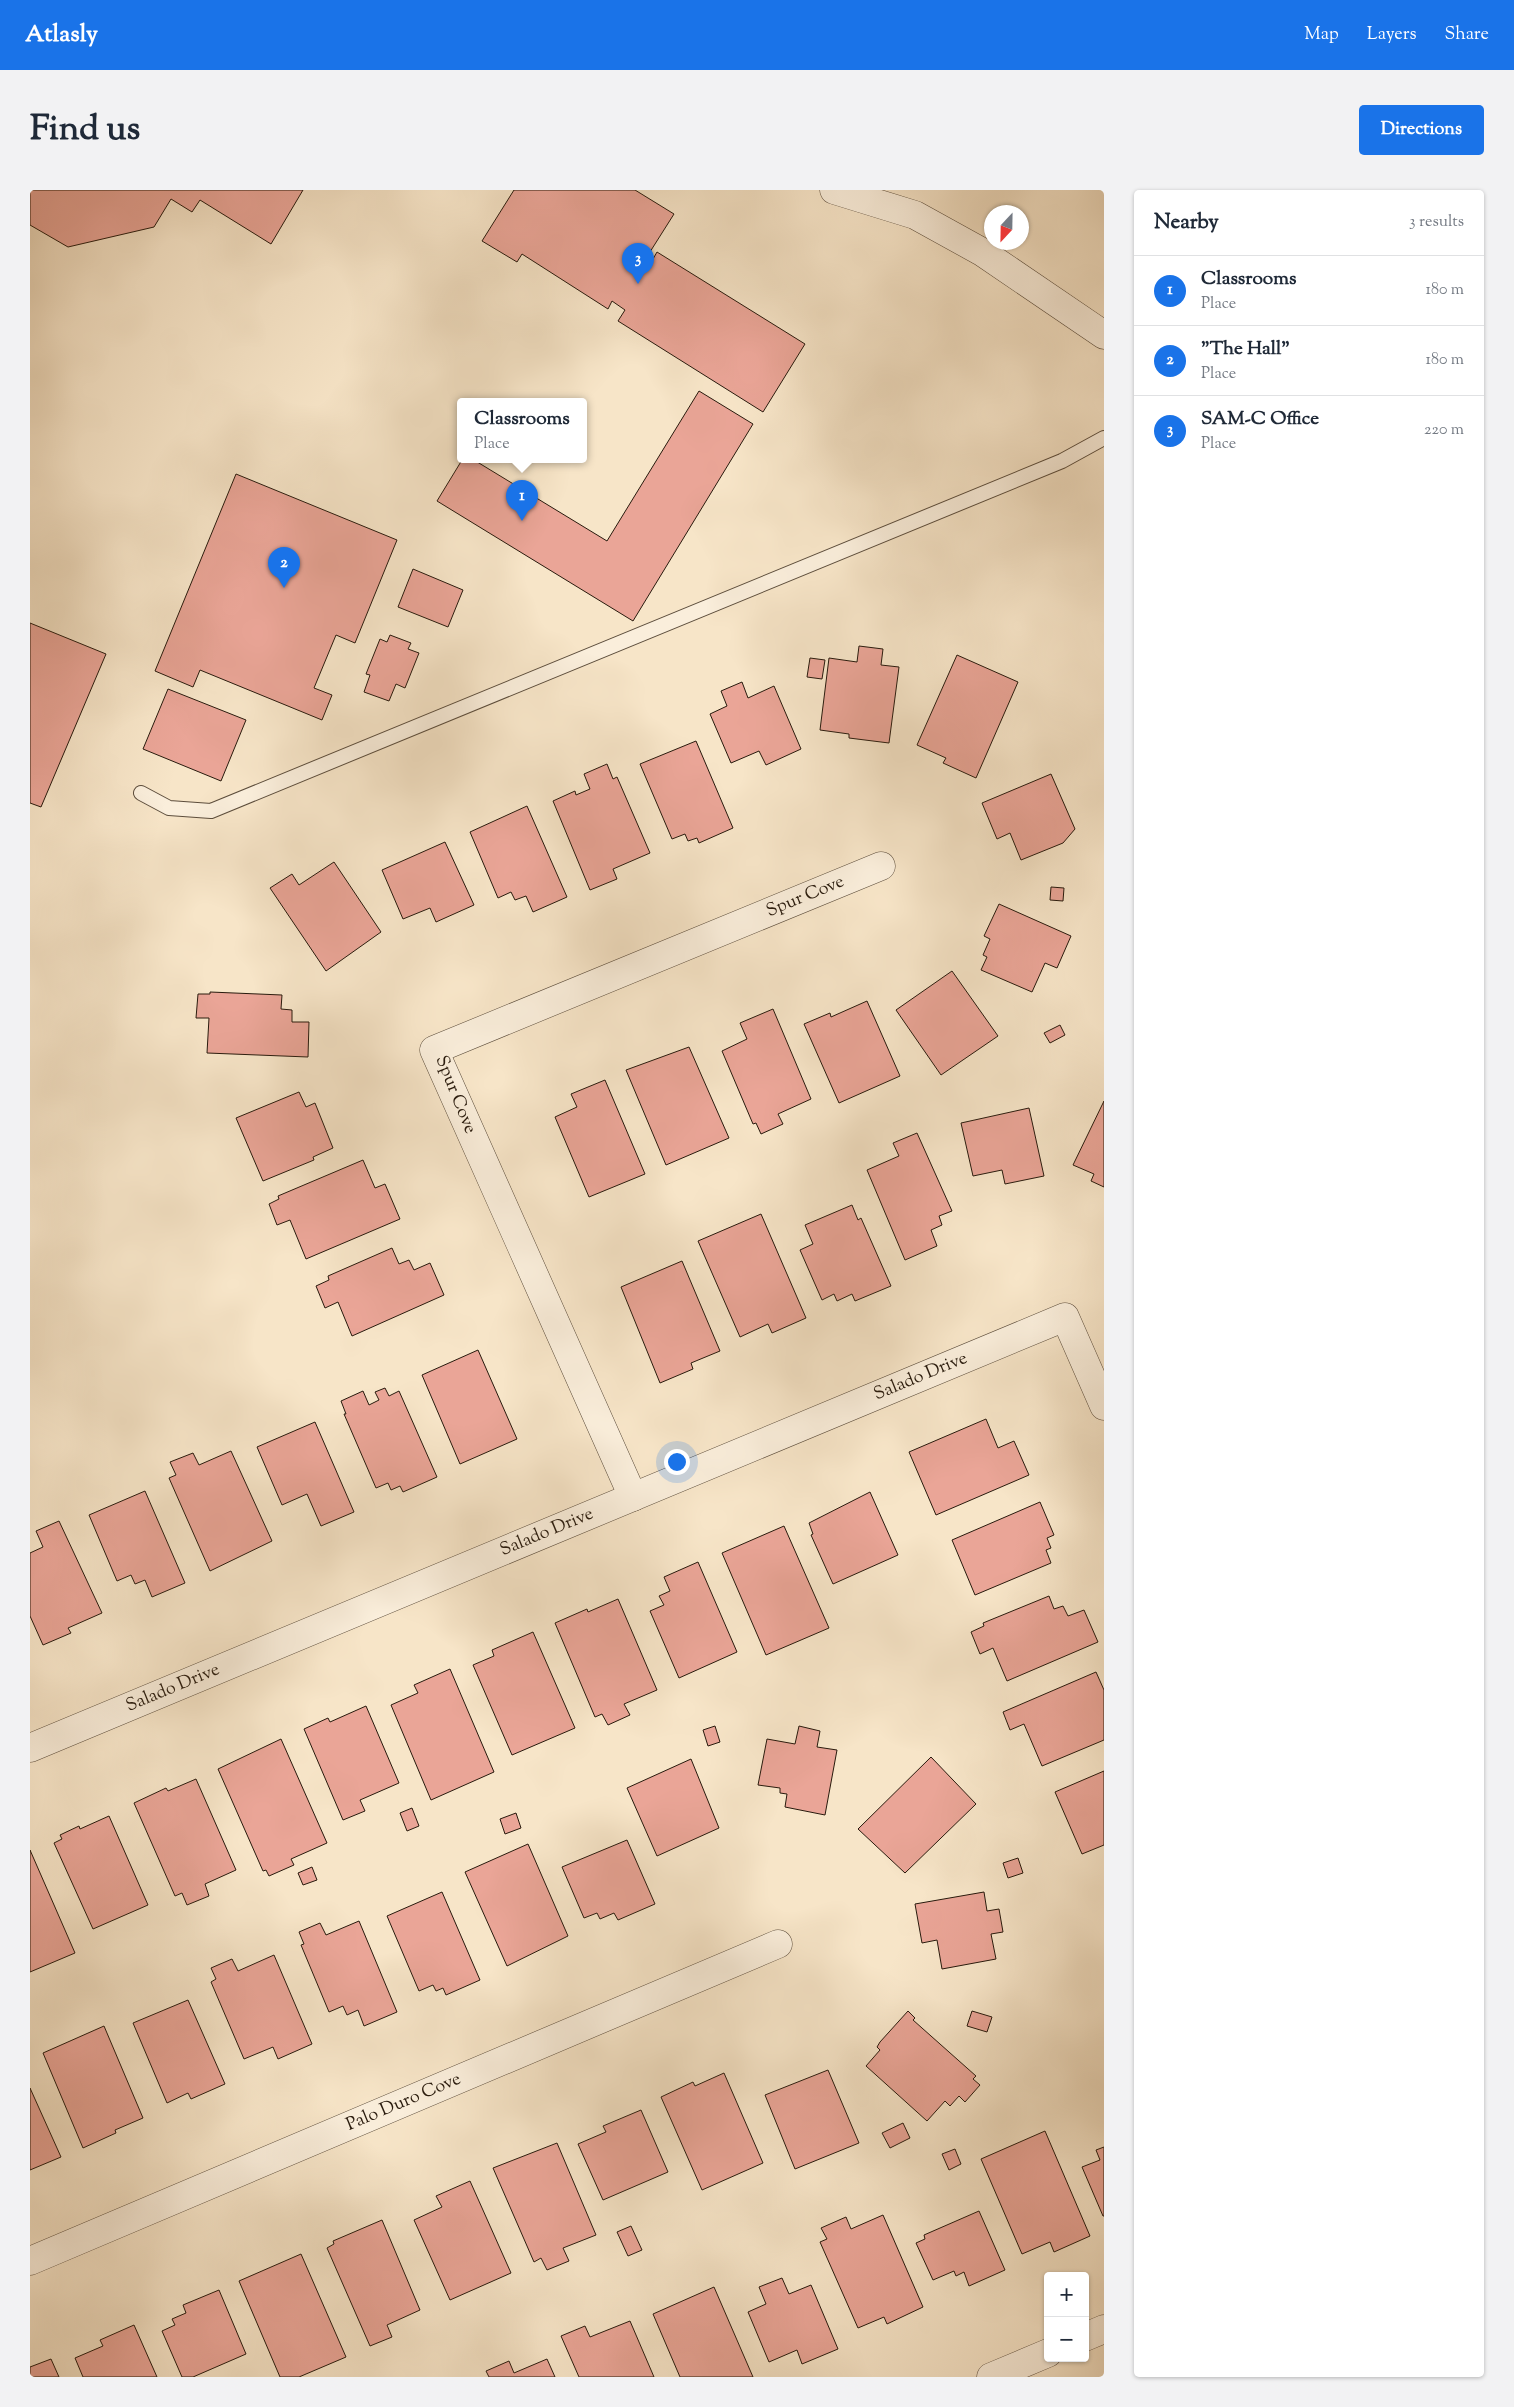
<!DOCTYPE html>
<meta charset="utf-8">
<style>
body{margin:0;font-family:"Sorts Mill Goudy",serif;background:#f2f2f3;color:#1f2937}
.controls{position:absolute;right:15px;bottom:15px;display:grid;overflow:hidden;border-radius:5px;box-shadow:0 1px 4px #0004}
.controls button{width:45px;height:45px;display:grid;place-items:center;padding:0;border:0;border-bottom:1px solid #e0e1e3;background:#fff;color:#1f2937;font:25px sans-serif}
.compass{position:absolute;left:954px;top:15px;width:45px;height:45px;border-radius:50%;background:#fff;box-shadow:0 1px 4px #0004;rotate:202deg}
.you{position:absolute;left:646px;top:1271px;width:18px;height:18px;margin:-12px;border:4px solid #fff;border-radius:50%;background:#1a73e8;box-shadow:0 0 0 8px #1a73e833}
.badge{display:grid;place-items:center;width:32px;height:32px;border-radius:50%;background:#1a73e8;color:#fff;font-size:16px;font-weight:700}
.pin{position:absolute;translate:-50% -41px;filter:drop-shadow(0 1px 2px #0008)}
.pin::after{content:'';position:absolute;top:26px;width:18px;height:15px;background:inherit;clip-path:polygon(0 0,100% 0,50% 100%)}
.popup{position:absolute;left:427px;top:208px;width:130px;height:65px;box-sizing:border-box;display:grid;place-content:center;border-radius:5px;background:#fff;filter:drop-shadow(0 1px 4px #0005);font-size:16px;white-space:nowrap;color:#747a83}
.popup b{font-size:19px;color:#1f2937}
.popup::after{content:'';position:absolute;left:50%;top:100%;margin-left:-10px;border:10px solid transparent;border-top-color:#fff}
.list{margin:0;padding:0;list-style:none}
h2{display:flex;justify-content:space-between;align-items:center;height:65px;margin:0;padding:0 20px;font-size:21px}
h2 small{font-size:16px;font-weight:400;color:#747a83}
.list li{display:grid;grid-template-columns:32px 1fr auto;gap:15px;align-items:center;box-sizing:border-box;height:70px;padding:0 20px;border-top:1px solid #e0e1e3}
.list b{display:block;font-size:19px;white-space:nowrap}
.list p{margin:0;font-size:16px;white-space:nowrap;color:#747a83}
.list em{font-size:16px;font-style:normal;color:#747a83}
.map{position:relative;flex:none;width:1074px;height:2187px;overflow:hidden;border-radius:5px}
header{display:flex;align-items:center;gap:30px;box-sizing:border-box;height:70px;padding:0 25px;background:#1a73e8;color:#fff}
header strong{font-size:24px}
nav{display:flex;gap:28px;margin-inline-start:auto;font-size:18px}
.intro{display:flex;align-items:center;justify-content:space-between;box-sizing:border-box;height:120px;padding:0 30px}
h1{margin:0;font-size:35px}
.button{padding:12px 22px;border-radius:5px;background:#1a73e8;color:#fff;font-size:18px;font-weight:700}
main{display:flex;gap:30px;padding:0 30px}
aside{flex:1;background:#fff;border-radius:5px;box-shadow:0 1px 4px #0004}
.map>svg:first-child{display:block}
.building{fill:#eaa597;stroke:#281a0d}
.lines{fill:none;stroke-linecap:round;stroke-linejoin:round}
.lane-casing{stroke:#5c4d3c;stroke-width:16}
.street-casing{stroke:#5c4d3c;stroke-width:29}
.lane{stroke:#faeedb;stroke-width:14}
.street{stroke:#faeedb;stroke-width:28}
.labels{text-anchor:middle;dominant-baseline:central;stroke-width:4;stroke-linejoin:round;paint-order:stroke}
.street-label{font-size:18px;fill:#281a0d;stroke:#faeedb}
</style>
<header>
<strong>Atlasly</strong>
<nav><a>Map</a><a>Layers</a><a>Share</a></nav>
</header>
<div class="intro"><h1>Find us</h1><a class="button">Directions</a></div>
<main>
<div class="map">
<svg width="1074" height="2187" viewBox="0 0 1074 2187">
<rect width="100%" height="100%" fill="#f7e5c8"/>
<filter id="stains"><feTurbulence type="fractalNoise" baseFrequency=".004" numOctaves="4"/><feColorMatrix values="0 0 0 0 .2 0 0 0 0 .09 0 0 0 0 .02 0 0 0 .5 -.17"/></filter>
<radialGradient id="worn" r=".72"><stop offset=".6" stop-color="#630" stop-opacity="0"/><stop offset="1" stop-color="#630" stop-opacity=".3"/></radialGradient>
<path class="building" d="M0 0H273L241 54 170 10 162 22 141 9 124 37 38 57 0 35Z
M484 0H605L644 24 613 73 619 76 627 62 775 154 733 222 588 131 595 120 582 111 578 119 492 64 487 72 452 51Z
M669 201 723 234 603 431 407 311 432 270H444L577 351Z
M206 284 367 350 325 453 306 445 284 498 302 505 292 530 170 480 163 497 125 481Z
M383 379 433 400 418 437 368 417Z
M0 433 76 464 11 617 0 613Z
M360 445 381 453 378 459 389 463 375 498 366 494 359 511 334 502 340 485 336 484 350 449 357 452Z
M829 456 853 459 851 475 869 477 859 553 819 548V544L790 540 799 468 827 472Z
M927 465 988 492 946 588 913 573 916 568 887 555Z
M780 468 795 470 792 489 777 487Z
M712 492 718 508 744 496 771 559 736 575 729 561 701 573 680 524 697 516 691 501Z
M138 499 216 530 191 591 113 559Z
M666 551 703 638 669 653 667 648 658 651 655 644 642 649 610 574Z
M577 574 583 589 587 587 620 663 583 679 587 689 560 700 523 611 545 601 546 605 560 599 554 584Z
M1021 584 1045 639 1033 653 991 670 980 643 967 649 952 613Z
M497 616 537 707 503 722 496 706 485 710 481 702 468 708 440 642Z
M415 652 444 715 406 732 400 718 373 729 352 680Z
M304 672 351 742 296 781 240 698 262 684 269 695Z
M1021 697 1034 698 1033 711 1020 710Z
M969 714 1041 746 1027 778 1015 773 1002 802 951 780 957 767 953 765 960 749 954 746Z
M922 781 968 846 911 885 866 820Z
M180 802 252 805 251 819 262 820V832H279L278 867 177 863 179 828H166L168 804H180Z
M837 811 870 886 809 913 774 834 800 823 801 827Z
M743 819 781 909 748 924 753 934 731 944 726 933 723 934 692 861 717 849 710 833Z
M1030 835 1035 845 1020 853 1014 843Z
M659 857 699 948 636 975 596 880Z
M575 890 615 984 559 1007 525 927 547 917 541 904Z
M269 902 276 917 285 913 303 958 283 967 284 970 233 991 206 928Z
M1074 911V997L1061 991 1064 984 1043 975Z
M999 918 1014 986 975 994 972 980 943 986 931 933Z
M887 943 922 1021 909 1026 912 1035 901 1040 907 1056 875 1070 837 980 869 966 863 953Z
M333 970 345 998 355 994 370 1029 276 1069 260 1030 247 1035 239 1014 249 1009 248 1006Z
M822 1015 828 1030 831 1028 861 1096 825 1111 822 1104 807 1111 804 1104 792 1110 770 1060 783 1054 775 1035Z
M731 1024 776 1128 742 1143 738 1134 710 1147 668 1051Z
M362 1058 369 1074 379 1070 384 1080 400 1073 414 1105 322 1146 308 1112 295 1118 286 1096 299 1090 298 1086Z
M652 1071 690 1161 661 1173 663 1179 630 1193 591 1097Z
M448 1160 487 1249 430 1274 392 1185Z
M355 1198 359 1206 369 1201 407 1287 373 1302 370 1296 361 1300 358 1293 346 1298 314 1224H316L311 1211 333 1201 339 1215 349 1210 345 1202Z
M956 1229 968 1258 984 1251 999 1285 906 1325 879 1262Z
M285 1232 324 1322 291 1336 277 1304 252 1315 227 1257Z
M201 1261 242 1351 180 1381 139 1288 146 1285 140 1272 163 1263 169 1275Z
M115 1301 155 1393 122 1407 115 1390 105 1394 101 1385 87 1391 59 1325Z
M840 1302 868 1365 803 1394 781 1345 783 1344 779 1333Z
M1010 1312 1024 1345 1017 1348 1021 1358 1016 1360 1021 1373 945 1405 922 1350Z
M29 1331 72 1423 38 1438 41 1443 13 1455 0 1426V1363L13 1357 6 1341Z
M754 1336 799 1438 736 1465 692 1363Z
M668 1372 707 1462 649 1488 620 1421 634 1415 629 1406 640 1401 634 1387Z
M1019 1406 1024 1419 1033 1416 1038 1426 1054 1420 1068 1452 977 1491 963 1458 950 1464 941 1442 954 1436 953 1433Z
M588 1409 627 1500 594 1514 600 1525 578 1535 572 1524 565 1527 525 1433 557 1419 558 1422Z
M503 1442 545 1538 482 1565 443 1475 464 1466 462 1460Z
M420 1479 464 1582 401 1610 361 1515 388 1503 384 1495Z
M1066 1482 1074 1500V1550L1012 1576 994 1534 980 1540 973 1522Z
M336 1516 369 1593 330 1610 335 1621 313 1630 274 1539 298 1528 300 1532Z
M685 1536 690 1552 678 1556 673 1540Z
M769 1536 790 1541 787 1557 807 1560 795 1625 755 1617 757 1604 750 1603V1598L728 1595 737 1549 765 1554Z
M251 1549 297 1653 261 1669 264 1675 239 1686 236 1680 233 1681 188 1579Z
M901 1567 946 1614 875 1683 828 1639Z
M661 1569 689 1638 627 1666 597 1598Z
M1074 1581V1655L1052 1664 1025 1602Z
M166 1589 206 1680 175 1694 179 1706 157 1715 152 1703 145 1706 104 1613 136 1598 138 1601Z
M382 1618 389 1636 377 1641 370 1623Z
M486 1623 491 1638 475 1644 470 1629Z
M79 1626 118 1715 63 1739 24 1653 32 1649 30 1645 49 1636 50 1639Z
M597 1650 625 1714 588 1730 584 1723 570 1729 567 1723 554 1728 532 1677Z
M498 1654 538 1746 477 1776 435 1682Z
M0 1660 45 1763 0 1782Z
M988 1668 993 1683 978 1688 973 1673Z
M282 1677 287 1690 273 1695 268 1683Z
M412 1702 450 1790 416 1805 413 1798 406 1801 403 1795 389 1801 357 1726Z
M954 1702 957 1721 969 1719 973 1742 961 1744 966 1769 912 1779 907 1750 892 1753 885 1714Z
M329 1731 367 1822 334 1836 328 1820 317 1825 313 1816 299 1822 271 1755 274 1754 269 1742 290 1733 296 1745Z
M244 1765 282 1854 248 1869 243 1857 214 1869 181 1792 186 1789 181 1778 202 1769 208 1781Z
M158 1810 195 1894 161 1909 158 1903 137 1913 103 1833Z
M878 1821 885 1828 883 1830 946 1886 943 1889 950 1895 935 1912 929 1906 920 1916 915 1911 897 1931 836 1876 850 1860 847 1857 850 1852Z
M942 1821 962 1827 957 1842 937 1836Z
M74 1836 113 1928 85 1940 86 1943 53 1958 13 1863Z
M798 1880 829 1953 765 1979 735 1905Z
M694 1883 733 1973 672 2000 631 1907 663 1892 665 1896Z
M0 1898 31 1967 0 1980Z
M611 1920 638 1982 573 2010 548 1954 576 1942 573 1936Z
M873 1933 880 1948 860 1958 852 1943Z
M1015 1941 1060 2046 1024 2062 1020 2052 992 2064 951 1969Z
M527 1953 566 2045 533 2058 539 2071 517 2080 511 2068 504 2072 463 1978Z
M1074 1957V2026H1073L1052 1977 1070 1970 1066 1960Z
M925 1959 931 1974 919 1980 912 1964Z
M440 1991 481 2083 420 2110 384 2030 412 2017 406 2006Z
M949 2021 975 2080 939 2096 934 2082 926 2086 924 2081 903 2090 886 2053 895 2049 894 2045Z
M853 2025 893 2117 857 2134 854 2127 828 2138 790 2052 797 2049 791 2038 816 2027 821 2039Z
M352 2030 390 2120 357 2135 362 2147 340 2156 297 2058 304 2054 303 2051Z
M601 2036 612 2060 598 2066 587 2042Z
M271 2064 316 2167 269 2187H250L209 2091Z
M752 2088 759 2104 781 2095 808 2159 772 2174 767 2160 739 2172 718 2122 736 2114 729 2097Z
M684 2097 723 2187H650L623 2124Z
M189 2100 216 2164 163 2187H152L132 2141 145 2135 142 2129 156 2123 153 2115Z
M600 2131 624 2187H549L531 2146 555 2136 560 2147Z
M104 2135 127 2187H53L45 2168 73 2156 70 2150Z
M21 2169 29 2187H0V2177Z
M517 2169 525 2187H459L456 2181 479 2171 484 2183Z"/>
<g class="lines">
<defs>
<path id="lane" d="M111 603 139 618 181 621 1032 271 1074 248"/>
<g id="street">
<path d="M804 0 885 25 952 62 1074 145"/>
<path id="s1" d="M603 1307 404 860 851 676"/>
<path id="s2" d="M0 1558 1035 1127 1074 1216"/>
<path id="s3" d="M0 2071 748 1754"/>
<path d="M1055 2147 1074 2139"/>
<path d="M961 2187 1018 2163"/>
</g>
</defs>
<use href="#lane" class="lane-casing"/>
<use href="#street" class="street-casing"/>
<use href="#lane" class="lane"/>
<use href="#street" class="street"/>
</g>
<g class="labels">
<g class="street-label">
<text stroke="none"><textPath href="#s1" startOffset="891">Spur Cove</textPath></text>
<text transform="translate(425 905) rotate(68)">Spur Cove</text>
<text stroke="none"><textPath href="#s2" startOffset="965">Salado Drive</textPath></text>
<text stroke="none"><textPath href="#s2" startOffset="560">Salado Drive</textPath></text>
<text stroke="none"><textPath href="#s2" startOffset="155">Salado Drive</textPath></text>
<text stroke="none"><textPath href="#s3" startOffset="406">Palo Duro Cove</textPath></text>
</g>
</g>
<rect width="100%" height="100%" filter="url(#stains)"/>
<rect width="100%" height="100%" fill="url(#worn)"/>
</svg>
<div class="controls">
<button>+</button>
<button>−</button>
</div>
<svg class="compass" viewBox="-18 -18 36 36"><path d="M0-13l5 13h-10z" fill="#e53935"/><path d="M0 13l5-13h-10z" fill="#747a83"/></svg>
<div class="you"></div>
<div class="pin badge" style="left:492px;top:331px">1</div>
<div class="popup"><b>Classrooms</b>Place</div>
<div class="pin badge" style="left:254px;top:398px">2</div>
<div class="pin badge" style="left:608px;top:94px">3</div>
</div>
<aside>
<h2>Nearby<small>3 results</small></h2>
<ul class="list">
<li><span class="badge">1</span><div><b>Classrooms</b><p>Place</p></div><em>180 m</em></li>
<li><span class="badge">2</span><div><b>&quot;The Hall&quot;</b><p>Place</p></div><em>180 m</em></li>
<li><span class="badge">3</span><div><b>SAM-C Office</b><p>Place</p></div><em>220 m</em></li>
</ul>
</aside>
</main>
